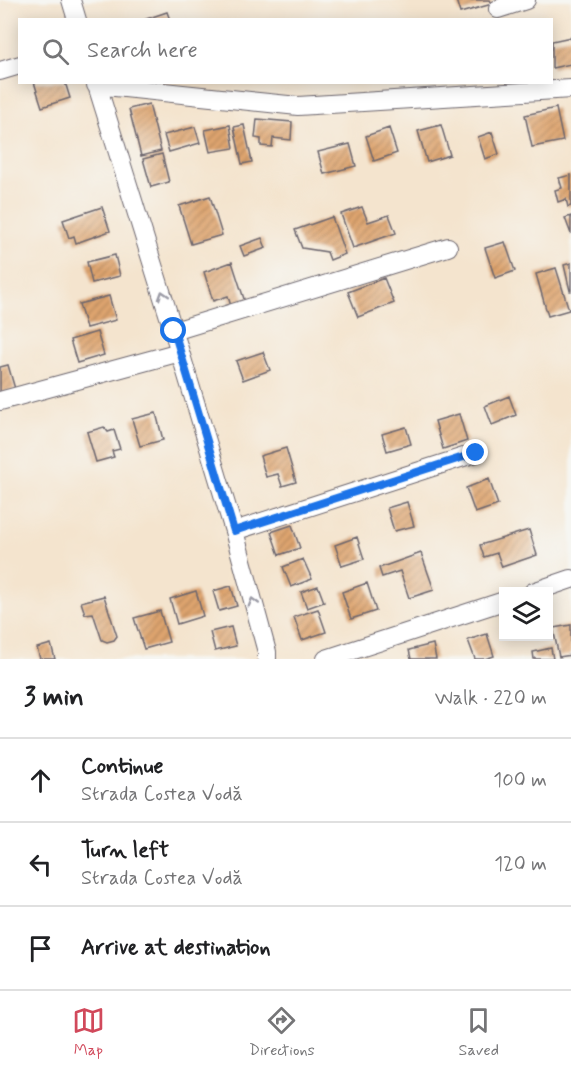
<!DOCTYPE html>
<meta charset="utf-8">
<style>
body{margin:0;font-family:Mynerve,sans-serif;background:#f6f6f6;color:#202124}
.controls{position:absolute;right:18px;bottom:18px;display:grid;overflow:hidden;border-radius:0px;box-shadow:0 3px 15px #0003}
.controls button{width:54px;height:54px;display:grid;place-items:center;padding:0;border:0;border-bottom:2px solid #e0e0e0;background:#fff;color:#202124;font:30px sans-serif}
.stop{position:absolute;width:18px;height:18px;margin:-14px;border:4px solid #1a73e8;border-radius:50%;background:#fff}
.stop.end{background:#1a73e8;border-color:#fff;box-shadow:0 2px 6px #0008}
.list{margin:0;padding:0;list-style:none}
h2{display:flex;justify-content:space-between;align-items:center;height:78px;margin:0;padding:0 24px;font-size:26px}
h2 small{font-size:20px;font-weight:400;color:#757577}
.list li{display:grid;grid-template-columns:39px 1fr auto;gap:18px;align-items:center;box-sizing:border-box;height:84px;padding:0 24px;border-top:2px solid #e0e0e0}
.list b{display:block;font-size:22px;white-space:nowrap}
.list p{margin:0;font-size:20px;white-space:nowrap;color:#757577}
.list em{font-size:20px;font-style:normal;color:#757577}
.icon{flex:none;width:33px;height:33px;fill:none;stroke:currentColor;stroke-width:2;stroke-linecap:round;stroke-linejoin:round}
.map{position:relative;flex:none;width:571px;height:659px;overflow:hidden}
.search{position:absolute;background:#fff;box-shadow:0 3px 15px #0003;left:18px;right:18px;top:18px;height:66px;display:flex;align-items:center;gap:15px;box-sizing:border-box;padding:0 21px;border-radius:0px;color:#757577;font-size:22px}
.sheet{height:330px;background:#fff}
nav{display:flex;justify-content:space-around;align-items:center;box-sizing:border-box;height:84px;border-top:2px solid #e0e0e0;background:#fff;font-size:16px;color:#757577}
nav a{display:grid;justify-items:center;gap:3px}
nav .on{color:#d1495b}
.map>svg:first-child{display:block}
.building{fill:url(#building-hatch)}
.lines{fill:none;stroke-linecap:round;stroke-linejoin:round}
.minor-casing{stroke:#6c666e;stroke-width:20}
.minor{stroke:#fff;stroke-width:18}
.oneway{stroke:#9c9ca7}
.route{stroke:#1a73e8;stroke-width:8}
</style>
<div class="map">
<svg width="571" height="659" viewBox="0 0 571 659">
<defs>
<pattern id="building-hatch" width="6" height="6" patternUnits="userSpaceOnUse" patternTransform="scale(1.5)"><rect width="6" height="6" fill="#dea46e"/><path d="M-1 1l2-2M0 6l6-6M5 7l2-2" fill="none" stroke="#b4855c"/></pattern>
</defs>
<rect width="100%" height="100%" fill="#f6f6f2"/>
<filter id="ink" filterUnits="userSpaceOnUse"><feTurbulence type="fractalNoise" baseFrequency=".0167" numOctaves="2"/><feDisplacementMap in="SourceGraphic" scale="12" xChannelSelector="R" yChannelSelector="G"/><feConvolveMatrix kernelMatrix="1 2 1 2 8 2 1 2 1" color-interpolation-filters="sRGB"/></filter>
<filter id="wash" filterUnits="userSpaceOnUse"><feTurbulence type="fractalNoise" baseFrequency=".008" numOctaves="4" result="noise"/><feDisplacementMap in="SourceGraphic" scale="24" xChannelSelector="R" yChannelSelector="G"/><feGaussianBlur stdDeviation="1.35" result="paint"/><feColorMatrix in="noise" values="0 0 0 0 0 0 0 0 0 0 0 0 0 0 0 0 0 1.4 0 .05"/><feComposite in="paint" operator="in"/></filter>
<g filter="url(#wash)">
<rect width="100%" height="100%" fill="#f4e4ce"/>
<g id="blocks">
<path class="building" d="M456 0H490L492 4 460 13Z
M167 12 170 20H147L146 19Z
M571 37V64L552 68V41Z
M34 82H65L70 98 42 107Z
M149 104 161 151 141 156 129 109Z
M556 108 563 141 532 147 525 115Z
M257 119 292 122 291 140 273 138 272 147 261 146V139L255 138Z
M230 125 234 148 210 152 205 130Z
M244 125 252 162 242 164 234 127Z
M441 125 450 155 427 162 418 131Z
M195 127 200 143 169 152 164 135Z
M389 128 397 153 374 161 366 136Z
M492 132 499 154 485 159 478 137Z
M350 144 356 166 324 174 318 152Z
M162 154 169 182 151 187 143 159Z
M571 175V206L568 207 566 199 558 202 555 190 562 188 559 178Z
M210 196 222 235 191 244 179 206Z
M102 207 110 231 76 243 74 236 69 238 63 220Z
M362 207 368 222 389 215 396 233 353 248 341 214Z
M571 216V234L565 218Z
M332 217 345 254 330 260 327 252 302 248 295 230Z
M262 238 266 248 244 256 240 246Z
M505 242 515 271 495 278 485 248Z
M115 255 120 276 92 283 87 262Z
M232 262 246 305 232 310 228 296 213 301 204 272Z
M571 263V291H570L564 265Z
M556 268 569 310 548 316 536 274Z
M384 278 394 303 358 317 348 292Z
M109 296 116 320 86 328 79 304Z
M97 332 104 355 77 363 70 340Z
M263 352 270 370 243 380 236 361Z
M8 365 15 389 0 393V367Z
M509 396 516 415 492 425 485 406Z
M156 413 163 440 140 446 132 419Z
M459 414 467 441 443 449 435 421Z
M104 427 108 432 114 430 120 449 112 451 114 457 96 462 87 432Z
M406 427 411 444 387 451 382 434Z
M286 448 296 482 282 486 278 474 266 477 260 456Z
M489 479 498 505 475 513 466 488Z
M407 502 414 526 394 531 387 508Z
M292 525 300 548 279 555 271 532Z
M529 530 537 555 502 567 497 553 484 557 480 545Z
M357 537 364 559 342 566 335 545Z
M421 553 434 590 409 598 400 571 382 577 379 568Z
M303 559 312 579 291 587 283 567Z
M367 583 376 611 351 619 342 592Z
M231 586 237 606 219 611 213 591Z
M318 586 324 602 307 608 301 592Z
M196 591 203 616 177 624 170 599Z
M104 596 117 636 114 640 107 642 102 640 93 613 85 614 81 602Z
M318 609 326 632 302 640 294 617Z
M160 611 169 642 144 649 134 618Z
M571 625V655L559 657 553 628Z
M231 627 236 646 215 651 210 632Z
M487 634 494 656 485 659H475L468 640Z
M51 644 55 659H40L37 648Z
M433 644 436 659H411L409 650Z
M551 648 553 659H534L533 652Z"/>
</g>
</g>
<g filter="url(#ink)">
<use href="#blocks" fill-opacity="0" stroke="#6c666e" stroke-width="1.5"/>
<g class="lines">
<defs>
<path id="minor" d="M71 0 77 20
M498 9 526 0
M0 71 20 65
M96 82 180 352 234 531 267 652V659
M96 85 298 106 571 89
M174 331 448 247
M0 401 180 352
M234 531 476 453
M533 592 571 579
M326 659 504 601"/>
</defs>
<use href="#minor" class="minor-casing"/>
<use href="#minor" class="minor"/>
</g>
<defs><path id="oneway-chevron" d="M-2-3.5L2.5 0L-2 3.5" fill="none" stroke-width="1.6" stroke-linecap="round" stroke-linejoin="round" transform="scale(1.5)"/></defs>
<g class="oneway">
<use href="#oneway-chevron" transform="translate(163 295) rotate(-108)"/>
<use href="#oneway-chevron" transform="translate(253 602) rotate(-106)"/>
</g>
</g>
<g class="lines" filter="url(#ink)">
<path class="route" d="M174 331 234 531 476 453"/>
</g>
</svg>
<div class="controls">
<button><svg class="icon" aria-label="layers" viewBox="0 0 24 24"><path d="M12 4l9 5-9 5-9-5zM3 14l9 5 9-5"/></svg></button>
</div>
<div class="stop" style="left:174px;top:331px"></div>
<div class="stop end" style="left:476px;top:453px"></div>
<div class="search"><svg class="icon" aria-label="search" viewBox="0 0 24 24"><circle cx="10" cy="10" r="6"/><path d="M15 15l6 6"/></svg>Search here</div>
</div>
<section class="sheet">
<h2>3 min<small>Walk · 220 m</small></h2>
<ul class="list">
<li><svg class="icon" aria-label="ahead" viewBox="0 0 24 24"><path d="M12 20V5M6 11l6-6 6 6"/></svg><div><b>Continue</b><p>Strada Costea Vodă</p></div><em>100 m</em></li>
<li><svg class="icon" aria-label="left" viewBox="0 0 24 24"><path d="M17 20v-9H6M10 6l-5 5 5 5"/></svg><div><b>Turn left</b><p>Strada Costea Vodă</p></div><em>120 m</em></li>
<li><svg class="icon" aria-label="arrive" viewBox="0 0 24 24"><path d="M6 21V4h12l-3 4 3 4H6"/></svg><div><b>Arrive at destination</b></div></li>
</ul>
</section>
<nav>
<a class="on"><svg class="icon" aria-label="map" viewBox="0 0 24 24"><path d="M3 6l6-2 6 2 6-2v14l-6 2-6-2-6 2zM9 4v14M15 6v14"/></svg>Map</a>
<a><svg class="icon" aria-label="directions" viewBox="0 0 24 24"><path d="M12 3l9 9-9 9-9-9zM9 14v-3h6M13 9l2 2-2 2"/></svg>Directions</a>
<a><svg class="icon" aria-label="saved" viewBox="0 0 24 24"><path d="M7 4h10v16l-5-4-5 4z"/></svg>Saved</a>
</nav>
